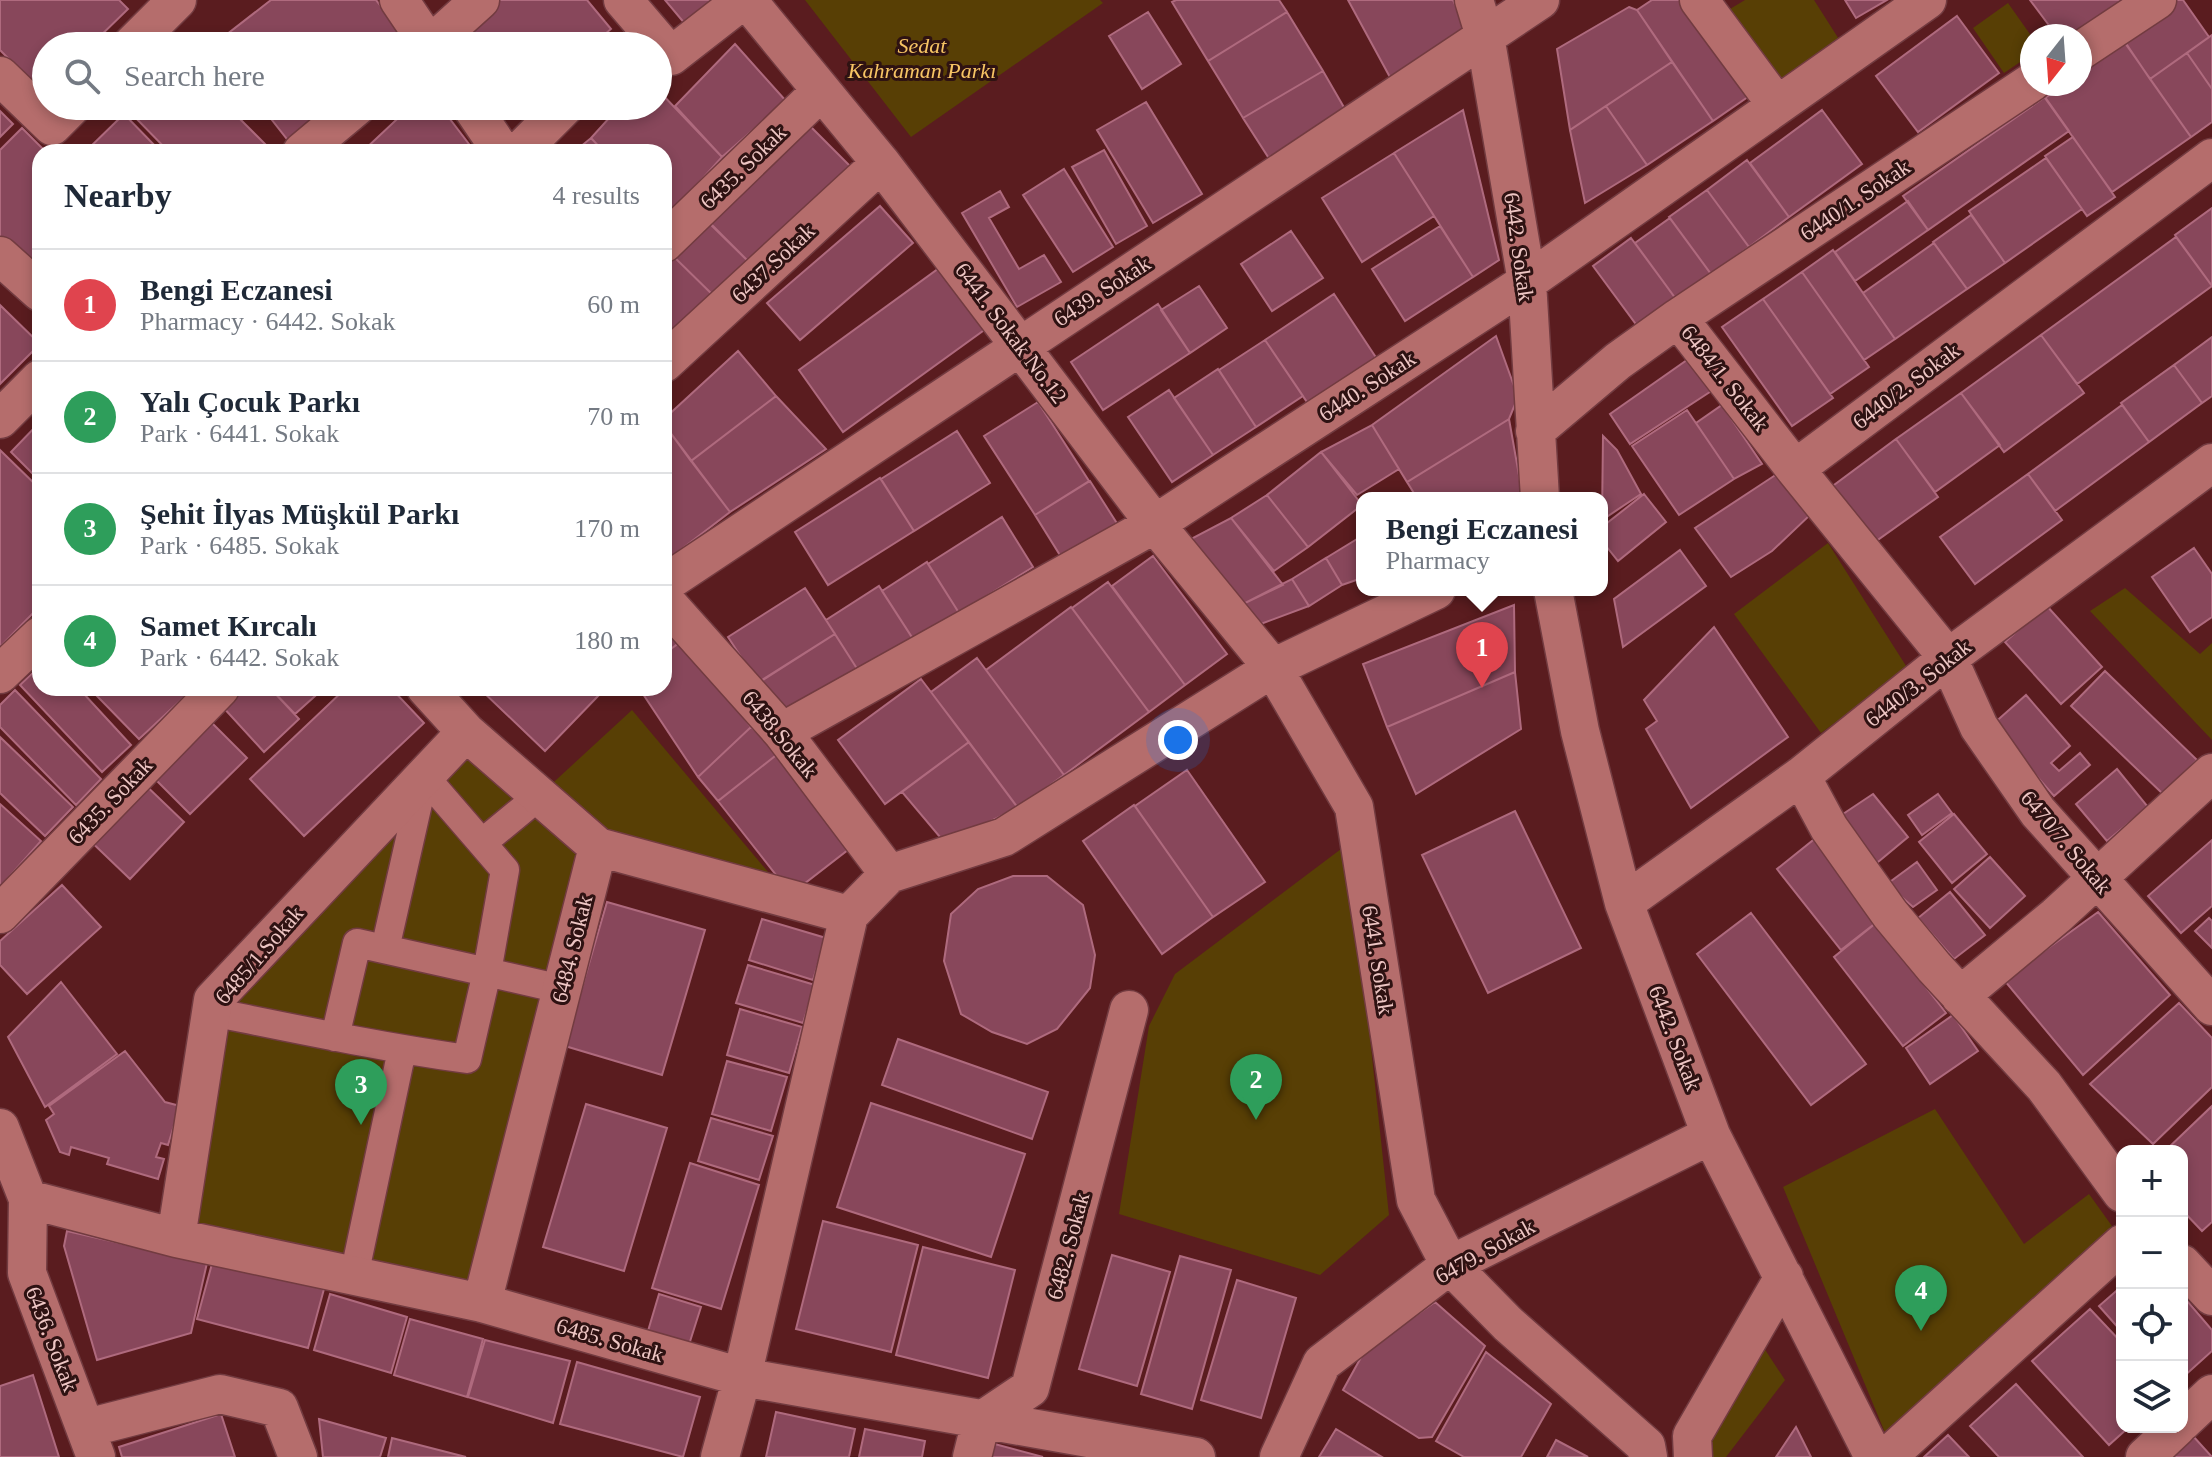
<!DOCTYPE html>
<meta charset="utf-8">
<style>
body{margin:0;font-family:Georgia,serif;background:#f6f6f7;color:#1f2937}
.controls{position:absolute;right:24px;bottom:24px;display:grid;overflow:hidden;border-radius:16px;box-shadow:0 4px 12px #0003}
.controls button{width:72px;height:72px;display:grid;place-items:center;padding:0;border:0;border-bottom:2px solid #e0e1e3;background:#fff;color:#1f2937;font:40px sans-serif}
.compass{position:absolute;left:2020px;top:24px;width:72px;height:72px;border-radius:50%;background:#fff;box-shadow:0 4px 12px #0003;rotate:197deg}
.you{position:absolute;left:1178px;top:740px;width:28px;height:28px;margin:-20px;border:6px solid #fff;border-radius:50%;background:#1a73e8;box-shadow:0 0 0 12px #1a73e833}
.badge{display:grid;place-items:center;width:52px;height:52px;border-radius:50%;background:#d93025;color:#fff;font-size:26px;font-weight:700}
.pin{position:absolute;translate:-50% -66px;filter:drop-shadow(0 2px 4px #0008)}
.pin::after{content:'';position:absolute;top:42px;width:28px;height:24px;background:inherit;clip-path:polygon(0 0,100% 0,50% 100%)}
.popup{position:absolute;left:1356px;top:492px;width:252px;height:104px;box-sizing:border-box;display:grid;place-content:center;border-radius:16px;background:#fff;filter:drop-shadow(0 2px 6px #0005);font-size:26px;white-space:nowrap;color:#747a83}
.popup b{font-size:30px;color:#1f2937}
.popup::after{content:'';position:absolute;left:50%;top:100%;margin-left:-16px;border:16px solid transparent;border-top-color:#fff}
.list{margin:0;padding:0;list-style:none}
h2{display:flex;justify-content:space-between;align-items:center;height:104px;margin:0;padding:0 32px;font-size:34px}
h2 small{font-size:26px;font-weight:400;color:#747a83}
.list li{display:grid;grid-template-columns:52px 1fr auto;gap:24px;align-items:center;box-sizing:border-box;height:112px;padding:0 32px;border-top:2px solid #e0e1e3}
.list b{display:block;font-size:30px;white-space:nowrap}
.list p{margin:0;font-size:26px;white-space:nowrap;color:#747a83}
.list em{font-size:26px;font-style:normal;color:#747a83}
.icon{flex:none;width:44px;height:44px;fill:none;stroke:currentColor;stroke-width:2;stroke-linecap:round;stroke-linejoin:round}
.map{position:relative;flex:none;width:2212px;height:1457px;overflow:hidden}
.search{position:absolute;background:#fff;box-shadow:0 4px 12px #0003;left:32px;top:32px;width:640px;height:88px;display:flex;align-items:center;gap:20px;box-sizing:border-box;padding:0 28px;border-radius:44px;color:#747a83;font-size:30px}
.panel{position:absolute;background:#fff;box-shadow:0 4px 12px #0003;left:32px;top:144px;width:640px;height:552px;border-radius:24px}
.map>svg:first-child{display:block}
.green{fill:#583f05}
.building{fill:#88475b;stroke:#af6a7e;stroke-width:2}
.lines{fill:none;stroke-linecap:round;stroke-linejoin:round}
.pedestrian-casing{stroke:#723b40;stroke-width:31}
.minor-casing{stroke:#723b40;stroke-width:41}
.pedestrian{stroke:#b56d6c;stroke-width:28}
.minor{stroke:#b56d6c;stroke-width:38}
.labels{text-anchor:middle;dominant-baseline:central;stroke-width:6;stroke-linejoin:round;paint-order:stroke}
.park-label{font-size:22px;font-style:italic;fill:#f7c464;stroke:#2e1212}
.street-label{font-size:22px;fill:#eec6c4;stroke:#2e1212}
</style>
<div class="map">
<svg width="2212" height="1457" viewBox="0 0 2212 1457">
<rect width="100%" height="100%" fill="#5a1c1f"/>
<path class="green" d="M805 0H1100L1103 3 911 137Z
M1745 0H1814L1842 44 1777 85 1730 9Z
M2008 3 2032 37V54L2004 73 1973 28Z
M1828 543 1908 669 1821 733 1734 614Z
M2125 588 2200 654 2212 643V740L2090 611Z
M632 710 779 885 600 841 543 792Z
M466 732 598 847 482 1303 176 1238 213 1000Z
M1349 843 1389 1215 1320 1275 1119 1214 1149 1026 1175 974Z
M1935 1109 2024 1244 2089 1194 2112 1226 1886 1435 1783 1187Z
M1764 1348 1785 1380 1726 1457H1702Z"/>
<path class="building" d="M0 0H119L128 9 90 46H46V89L42 93 0 50Z
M271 0H376L413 46 213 45Z
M495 0H587L611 29 591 46H459L451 37Z
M665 0H717L686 25Z
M1176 0H1279L1287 12 1208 61 1172 2Z
M1348 0H1453L1468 33 1391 79Z
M1652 0H1692L1755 92 1713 121 1637 10Z
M1845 0H1887L1856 18Z
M2030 0H2127L2078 36H2057Z
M2173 0H2183L2209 37 2150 79 2121 36Z
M1629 7 1637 10 1672 62 1570 130 1557 49Z
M1148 12 1181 64 1142 89 1109 36Z
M1287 12 1323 71 1243 118 1208 61Z
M1957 16 1999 73 1918 132 1876 76Z
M2212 35V89L2187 53Z
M2125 43 2191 137 2112 192 2045 98 2065 84H2080V74Z
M735 44 786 101 722 157 675 106Z
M2187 53 2212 89V122L2191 137 2150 79Z
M1672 62 1713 121 1647 165 1606 106Z
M1323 71 1353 123 1277 171 1243 118Z
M658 90 722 157 668 217 664 213V152H604L591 138 620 106H658Z
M2045 97 2069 131 1928 230 1903 196Z
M1146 102 1202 194 1153 223 1097 130Z
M124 106H227L273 152H169Z
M261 106H348L294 148Z
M411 106H440L475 152H362Z
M1606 106 1647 165 1585 203 1570 130Z
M1463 110 1499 260 1473 277 1394 153Z
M1822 110 1862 164 1789 217 1750 163Z
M0 111 13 124 0 137Z
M124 114 161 152H85Z
M809 125 853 169 755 268 710 224Z
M22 128 46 152H40V278L0 238V150Z
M2073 137 2115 197 2087 216 2045 156Z
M591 138 604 152H574Z
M1104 150 1147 226 1116 244 1072 167Z
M1394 153 1434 216 1362 262 1322 198Z
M2046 158 2082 209 2005 263 1969 211Z
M1747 160 1789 217 1749 247 1707 190Z
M1064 169 1113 247 1073 272 1023 195Z
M1707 190 1749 247 1711 274 1669 217Z
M1000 191 1009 207 989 218 1019 269 1044 255 1061 282 1017 307 962 213Z
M1908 201 1928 230 1855 281 1835 252Z
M880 206 913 243 800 340 767 303Z
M2212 208V286L2175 235Z
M1971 215 2005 263 1967 289 1933 242Z
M704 217 755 268 721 303 669 252Z
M1670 218 1711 274 1676 299 1635 243Z
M1440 226 1473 277 1405 321 1372 269Z
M1291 231 1323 278 1272 311 1241 264Z
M2176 237 2212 286 2077 384 2041 335Z
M1631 238 1676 299 1638 327 1593 266Z
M1934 243 1967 289 1895 339 1863 293Z
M1833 250 1895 339 1864 360 1802 272Z
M669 252 721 303 664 346V257Z
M942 266 987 328 843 432 799 370Z
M1802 272 1869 367 1830 394 1763 299Z
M1199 286 1227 328 1190 353 1161 310Z
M1334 294 1377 359 1309 405 1265 340Z
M1763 299 1833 398 1792 426 1722 327Z
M1158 304 1190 353 1103 410 1071 362Z
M0 305 40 344 0 384Z
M2041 335 2084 393 2004 452 1961 393Z
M1496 336 1518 397 1509 419 1407 482 1372 425Z
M2212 337V396L2202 403 2174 365Z
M1265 340 1303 396 1256 427 1219 370Z
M738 351 776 396 691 461 664 424V419Z
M1697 353 1716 388 1630 444 1610 414Z
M2174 365 2202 403 2149 442 2121 403Z
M1218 369 1256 427 1213 455 1174 398Z
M1169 390 1213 455 1172 482 1128 417Z
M1961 393 2000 445 1935 492 1896 439Z
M776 396 826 449 730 512 691 461Z
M1038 402 1089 481 1035 515 984 436Z
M1722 405 1762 464 1734 479 1696 423Z
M2122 405 2149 442 2055 511 2028 474Z
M1687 410 1734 479 1679 515 1632 446Z
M1509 419 1522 492 1514 498H1417L1407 482Z
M40 422V481L11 452Z
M664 424 730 512 666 561 664 558Z
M1372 425 1399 469 1357 495 1321 452Z
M957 431 990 483 914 531 881 479Z
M1603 436 1617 450 1641 494 1602 520Z
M1896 439 1938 497 1872 544 1830 488Z
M0 450 40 489V606L0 647Z
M1321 452 1362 505 1308 547 1267 495Z
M1777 474 1809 516 1772 551 1731 577 1695 528Z
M2028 474 2062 520 1975 584 1940 537Z
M880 478 914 531 828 585 795 532Z
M1090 481 1118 525 1063 560 1035 515Z
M1644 494 1666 522 1618 561 1602 541V527Z
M1267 495 1308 547 1274 571 1231 518Z
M1002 517 1033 567 959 613 928 564Z
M1231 518 1283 585 1241 605 1189 540Z
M1362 536V578L1342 585 1326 558Z
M2194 548 2212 574V617L2190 632 2152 577Z
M1680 550 1706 586 1623 647 1614 599Z
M1153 556 1227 654 1185 685 1112 586Z
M1326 558 1342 585 1309 606 1292 579Z
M927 562 959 613 915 642 882 591Z
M1292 579 1309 606 1258 625 1241 605Z
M1108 582 1185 685 1149 712 1072 608Z
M879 586 915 642 861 675 826 620Z
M805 588 835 634 758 683 728 637Z
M1514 605 1515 672 1387 727 1363 664Z
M2046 605 2102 667 2061 704 2005 642Z
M1071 607 1149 712 1064 775 986 670Z
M664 620 683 640 664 654Z
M1714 627 1788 737 1691 808 1646 729 1657 721 1644 700Z
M835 634 861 675 788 721 762 680Z
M683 640 751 727 698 777 639 688H664V654Z
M977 658 1064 775 1018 808 931 692Z
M40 666V688H91L84 694 131 745 102 772 20 685Z
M2105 671 2197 760 2163 794 2071 706Z
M1515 672 1521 729 1416 794 1387 727Z
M921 679 969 742 885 804 838 740Z
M103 688H194L139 739 96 695Z
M239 688H270L299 719 264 752 221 705Z
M270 688H324L295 714Z
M346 688H391L424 723 304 836 250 779Z
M479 688H593L600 694 545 751Z
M15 690 101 779 76 805 0 727V705Z
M2026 695 2070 746 2051 763 2059 771 2080 753 2090 765 2054 796 1992 725Z
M208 719 247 758 190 814 152 776Z
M751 727 779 753 718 801 698 777Z
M0 737 73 807 45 836 0 793Z
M969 742 1018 808 945 843 902 792Z
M779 753 853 846 791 894 718 801Z
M2117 769 2148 807 2107 841 2076 804Z
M1187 770 1265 882 1213 917 1135 806Z
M137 777 184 822 130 879 83 834Z
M1873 794 1908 837 1872 867 1840 816Z
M1938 794 1952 813 1922 835 1908 815Z
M0 804 41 841 0 887Z
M1134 805 1213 917 1162 954 1083 841Z
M1515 811 1581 948 1488 993 1422 855Z
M1954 814 1987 854 1952 883 1919 842Z
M1817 837 1882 918 1841 950 1777 869Z
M2212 840V906L2181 933 2148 896Z
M1990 857 2025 896 1990 928 1954 889Z
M1917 862 1937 890 1913 907 1887 884Z
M1013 876H1047L1083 905 1095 955 1090 988 1057 1029 1027 1044 992 1032 961 1014 944 961 951 914 978 889Z
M62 885 101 927 27 994 0 965V941Z
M1950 892 1985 935 1954 959 1918 918Z
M607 902 705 930 662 1075 565 1046Z
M2098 912 2170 995 2083 1075 2004 980Z
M1751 913 1866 1064 1811 1105 1697 954Z
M2209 918 2212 921V948L2195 931Z
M762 919 826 938 813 980 749 960Z
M1876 923 1946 1013 1903 1046 1834 957Z
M748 965 815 985 803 1023 736 1003Z
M61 982 117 1054 45 1107 8 1037Z
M2179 1003 2212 1038V1087L2153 1144 2090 1084Z
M740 1009 802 1027 789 1073 727 1055Z
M1953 1015 1978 1051 1930 1084 1906 1048Z
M898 1039 1048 1092 1032 1139 882 1085Z
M125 1051 165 1102 180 1106 168 1145 161 1143 156 1157 164 1159 158 1179 107 1164 109 1158 71 1147 69 1155 60 1152 46 1120 54 1114 49 1106Z
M727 1061 787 1077 771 1131 712 1114Z
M871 1103 1025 1154 991 1257 837 1207Z
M586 1104 667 1128 624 1271 543 1247Z
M2212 1106V1222L2202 1231 2182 1210V1151H2165Z
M711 1118 773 1136 759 1180 698 1161Z
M690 1163 759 1185 721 1309 652 1288Z
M823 1221 918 1245 891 1352 796 1329Z
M67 1231 207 1263 191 1333 97 1360 64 1246Z
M923 1247 1015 1270 988 1378 896 1355Z
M1112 1255 1170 1272 1137 1386 1079 1369Z
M1180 1256 1231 1270 1192 1409 1141 1394Z
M213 1260 324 1289 308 1348 197 1319Z
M1237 1280 1296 1298 1261 1418 1201 1400Z
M2122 1286V1332L2099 1306Z
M330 1294 407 1317 391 1373 314 1350Z
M659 1294 701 1307 686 1354 645 1341Z
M2182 1295 2212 1330V1351L2182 1378Z
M1435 1302 1485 1346 1432 1437 1419 1438 1343 1390 1364 1352Z
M2090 1309 2122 1343V1427H2129L2109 1445 2032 1361Z
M410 1319 483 1339 467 1397 394 1375Z
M485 1340 570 1361 553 1423 468 1397Z
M1486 1352 1551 1404 1521 1457H1464L1436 1441Z
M577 1362 700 1397 683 1457 560 1424Z
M33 1375 59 1457H0V1386Z
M2016 1384 2083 1457H1999L1970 1426Z
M776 1412 855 1429 849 1457H766Z
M221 1414 235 1457H122L119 1447Z
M319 1419 386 1438 380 1457H323Z
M1796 1427 1811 1457H1776Z
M865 1429 925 1441 922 1457H859Z
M1336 1429 1382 1457H1319Z
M1948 1435 1969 1457H1924Z
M2193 1436 2212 1457H2172Z
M392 1438 466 1457H388Z
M1556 1440 1588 1457H1547Z
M991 1443 1043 1457H987Z"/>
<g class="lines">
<defs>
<path id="pedestrian" d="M424 776 505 870 487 972 561 989
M482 843 539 796
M385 949 424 777
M212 1012C296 1029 381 1047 467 1059L487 972 357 943 335 1037
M354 1276 402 1050"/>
<path id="minor" d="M399 0 430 46
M623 0 671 56 743 0
M747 0 881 163 1155 524 1273 668 1354 807 1416 1200 1450 1265 1508 1324 1646 1446 1648 1457
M1474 0 1485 36 1527 282 1540 498
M1699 0 1776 104
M131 46 177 0
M429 46 480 0
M2080 51 2157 0
M0 76 52 126 72 106
M471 106 502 152
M302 152 357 106
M519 152 565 106
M2212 158 1795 469 1948 658 1979 727 2038 812 2212 1006
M664 243 821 91
M0 256 40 292
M1678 318 2032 82
M664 363 881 163
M0 419 40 379
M1535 431 1618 361 1678 318 1795 469
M664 584 1540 0
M1553 590 1580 731 1624 903 1711 1135 1874 1457
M664 600 782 732 889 874
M0 674 40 636
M426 688 466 732 598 847
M782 732 1155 524 1527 282 1927 0
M1801 776 1829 828 1890 914 1934 967 2044 1086 2122 1193
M1624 903 1801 776 1948 658 2212 463
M0 914 220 688
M1960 996 2056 916 2212 773
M0 1128 28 1199 27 1273 96 1457
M28 1199 176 1238 482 1303 742 1377 1196 1457
M176 1238 213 1000 466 732
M2182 1264 2212 1296
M482 1303 598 847 849 915
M2182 1422 2212 1394
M87 1428 220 1394 279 1408 298 1457
M720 1457 742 1377 849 915 889 874 1004 837 1273 668 1436 590
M972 1457 981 1421 1030 1388 1129 1010
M1279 1457 1322 1363 1450 1265 1711 1135
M1693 1457 1692 1436 1784 1277
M1887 1457 2122 1244
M2145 1457 2177 1427"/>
</defs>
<use href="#pedestrian" class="pedestrian-casing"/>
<use href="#minor" class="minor-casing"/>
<use href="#pedestrian" class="pedestrian"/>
<use href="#minor" class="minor"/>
</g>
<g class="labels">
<g class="park-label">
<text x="922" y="45">Sedat<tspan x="922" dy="25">Kahraman Parkı</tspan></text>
</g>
<g class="street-label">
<text transform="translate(743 167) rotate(-44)">6435. Sokak</text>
<text transform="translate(1855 200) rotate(-34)">6440/1. Sokak</text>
<text transform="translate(1519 247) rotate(82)">6442. Sokak</text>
<text transform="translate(773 263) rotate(-43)">6437.Sokak</text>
<text transform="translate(1102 291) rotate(-33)">6439. Sokak</text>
<text transform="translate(1011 333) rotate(53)">6441. Sokak No.12</text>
<text transform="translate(1725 378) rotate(52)">6484/1. Sokak</text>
<text transform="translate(1367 386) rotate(-33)">6440. Sokak</text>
<text transform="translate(1906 386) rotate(-37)">6440/2. Sokak</text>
<text transform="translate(1918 683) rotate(-38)">6440/3. Sokak</text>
<text transform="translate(780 734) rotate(51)">6438.Sokak</text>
<text transform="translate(110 801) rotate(-46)">6435. Sokak</text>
<text transform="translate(2066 842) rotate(50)">6470/7. Sokak</text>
<text transform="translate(572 949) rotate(-76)">6484. Sokak</text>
<text transform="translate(259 955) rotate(-49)">6485/1.Sokak</text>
<text transform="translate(1378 960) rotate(81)">6441. Sokak</text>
<text transform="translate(1675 1038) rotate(69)">6442. Sokak</text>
<text transform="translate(1068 1246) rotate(-75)">6482. Sokak</text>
<text transform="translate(1485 1251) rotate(-29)">6479. Sokak</text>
<text transform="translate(52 1339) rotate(69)">6436. Sokak</text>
<text transform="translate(610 1340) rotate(16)">6485. Sokak</text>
</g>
</g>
</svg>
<div class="controls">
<button>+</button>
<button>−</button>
<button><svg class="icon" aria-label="locate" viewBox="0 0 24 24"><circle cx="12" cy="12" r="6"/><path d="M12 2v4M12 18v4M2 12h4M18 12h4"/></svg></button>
<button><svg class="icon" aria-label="layers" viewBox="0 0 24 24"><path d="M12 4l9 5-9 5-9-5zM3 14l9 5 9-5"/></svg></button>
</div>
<svg class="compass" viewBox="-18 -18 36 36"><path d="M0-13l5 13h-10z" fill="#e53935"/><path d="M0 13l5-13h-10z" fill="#747a83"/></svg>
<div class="you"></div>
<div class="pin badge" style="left:1482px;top:688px;background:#e0444e">1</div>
<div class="popup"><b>Bengi Eczanesi</b>Pharmacy</div>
<div class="pin badge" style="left:1256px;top:1120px;background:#2e9e5b">2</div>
<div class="pin badge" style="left:361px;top:1125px;background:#2e9e5b">3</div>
<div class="pin badge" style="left:1921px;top:1331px;background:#2e9e5b">4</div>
<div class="search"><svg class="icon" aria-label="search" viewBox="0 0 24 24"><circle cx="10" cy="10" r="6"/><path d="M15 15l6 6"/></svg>Search here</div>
<section class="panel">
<h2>Nearby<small>4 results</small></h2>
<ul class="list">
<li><span class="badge" style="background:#e0444e">1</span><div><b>Bengi Eczanesi</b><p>Pharmacy · 6442. Sokak</p></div><em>60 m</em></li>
<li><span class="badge" style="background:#2e9e5b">2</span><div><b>Yalı Çocuk Parkı</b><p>Park · 6441. Sokak</p></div><em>70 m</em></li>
<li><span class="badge" style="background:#2e9e5b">3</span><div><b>Şehit İlyas Müşkül Parkı</b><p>Park · 6485. Sokak</p></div><em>170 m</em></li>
<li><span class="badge" style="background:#2e9e5b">4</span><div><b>Samet Kırcalı</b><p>Park · 6442. Sokak</p></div><em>180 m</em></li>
</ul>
</section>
</div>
